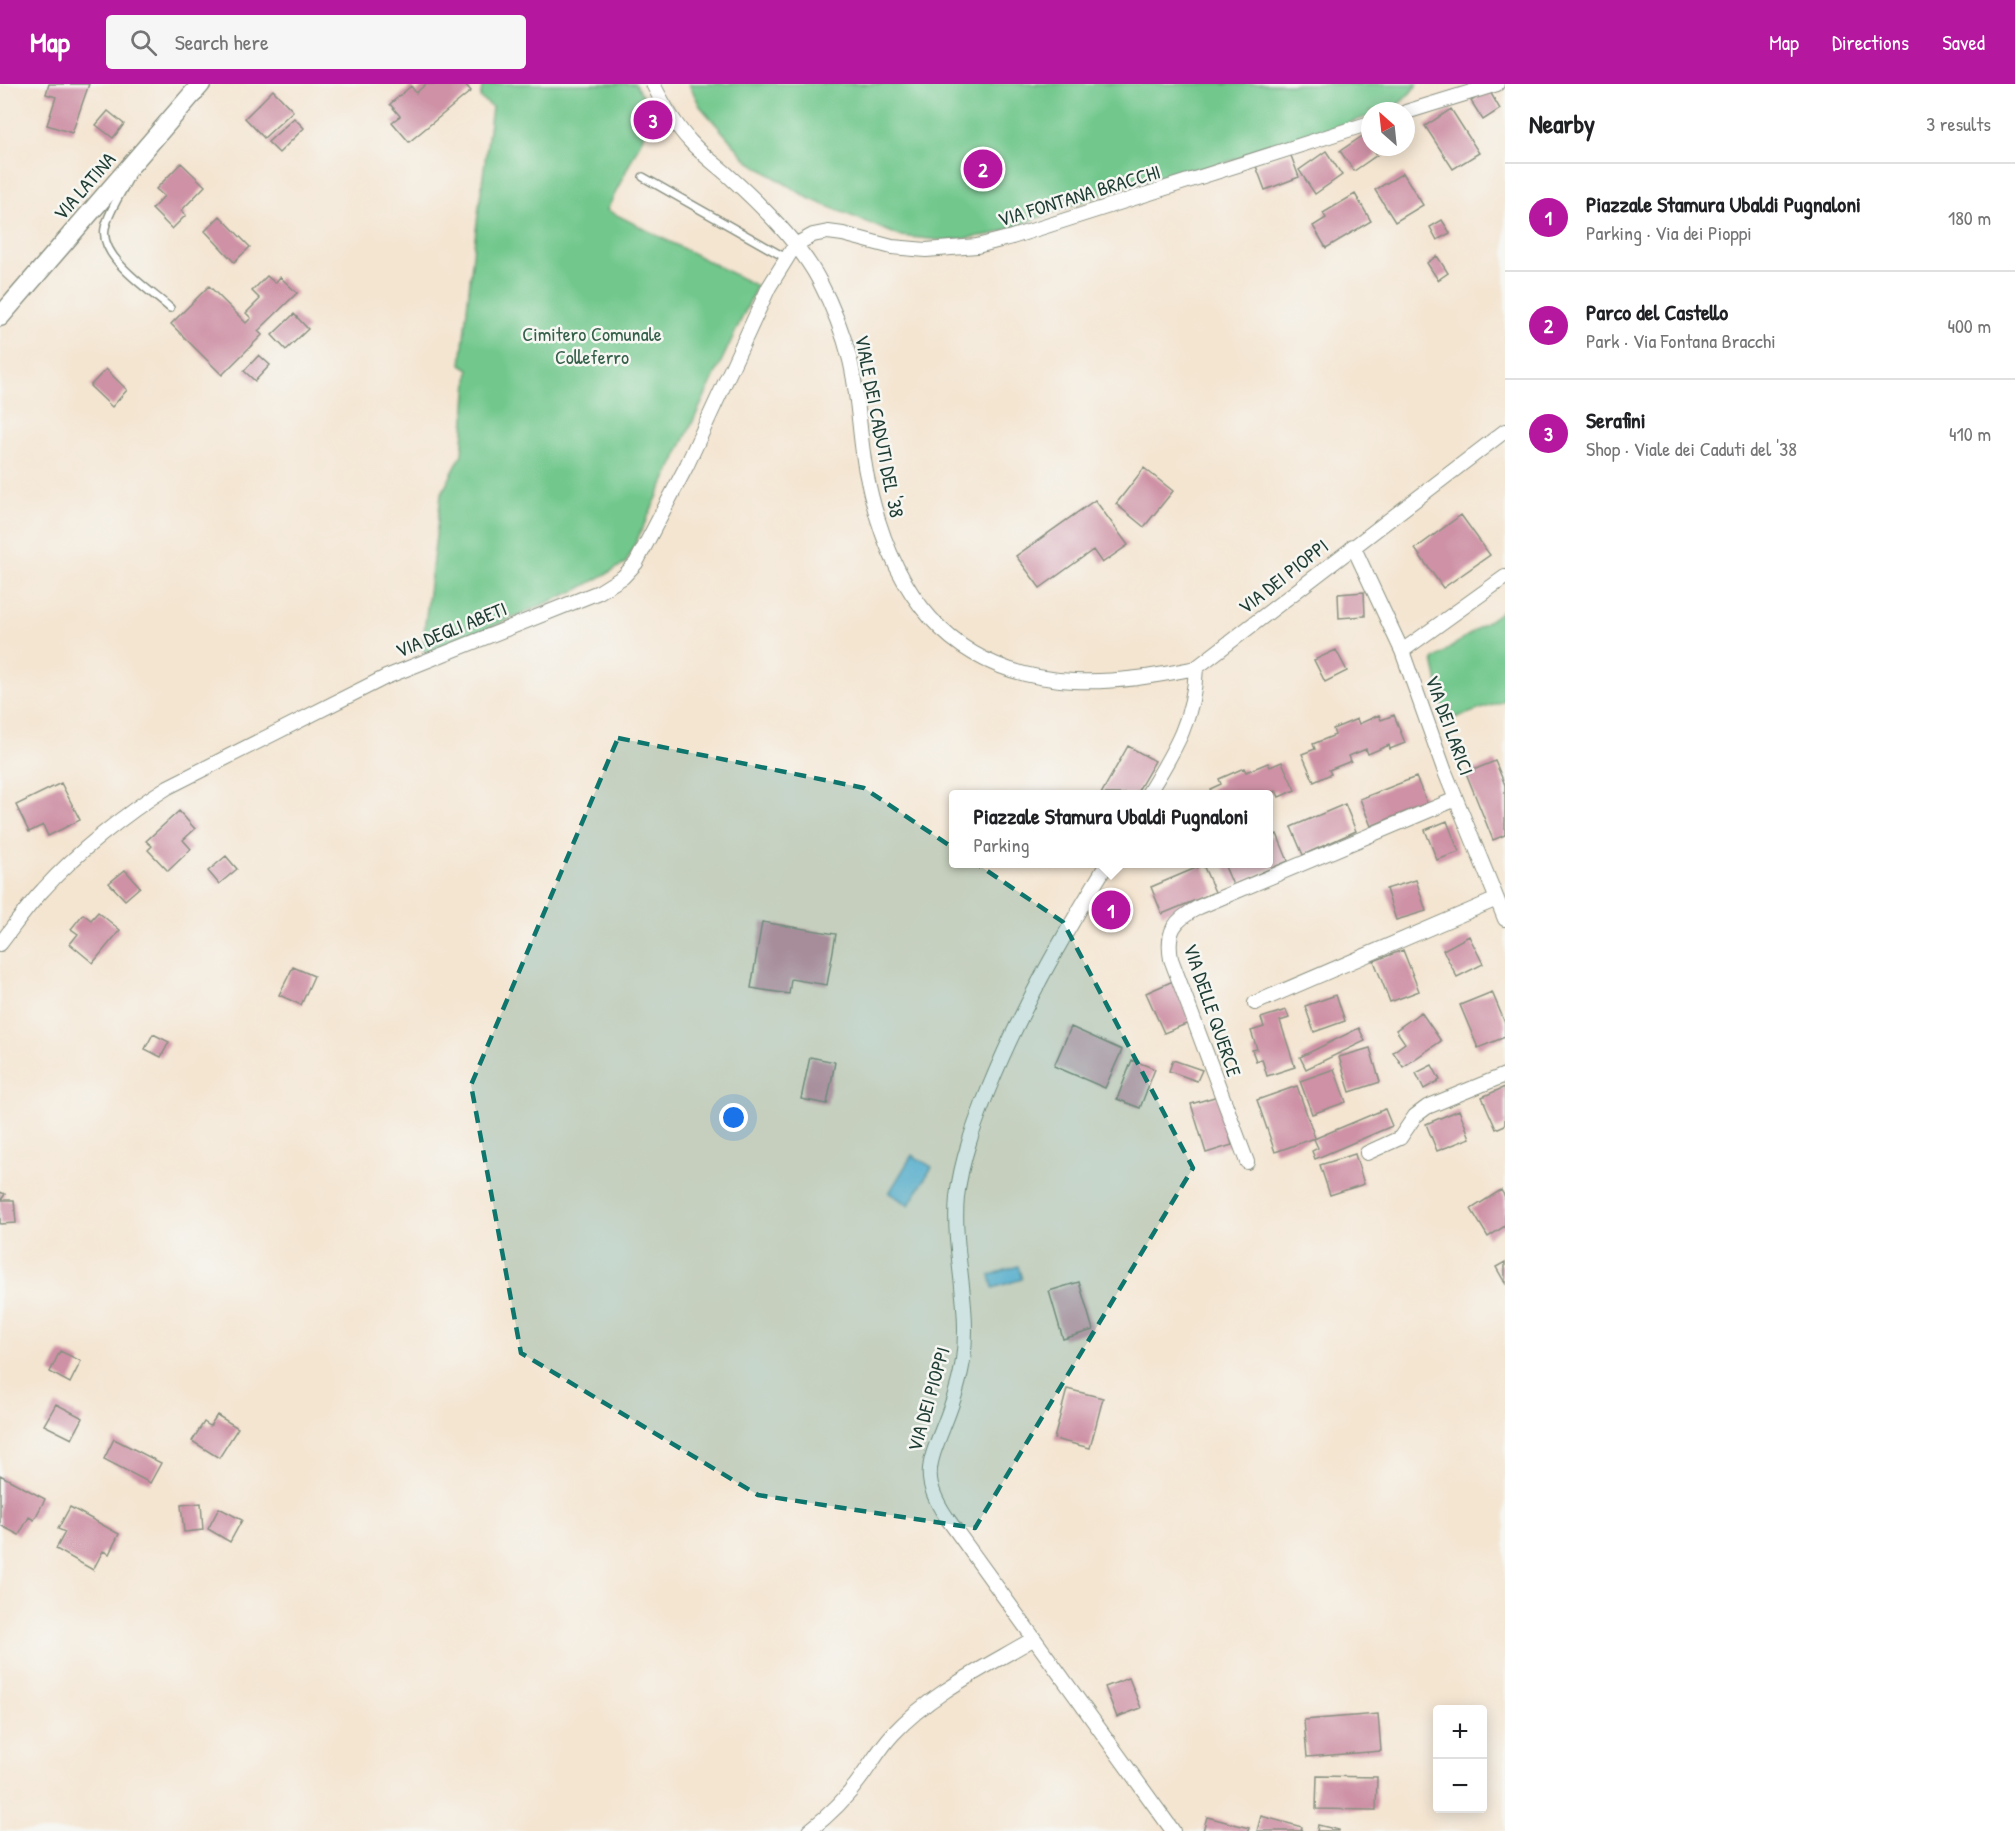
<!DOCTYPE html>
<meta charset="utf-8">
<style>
body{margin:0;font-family:"Patrick Hand",sans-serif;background:#f6f6f6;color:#202124}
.controls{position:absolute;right:18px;bottom:18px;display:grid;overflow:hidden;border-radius:6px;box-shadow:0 3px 15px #0003}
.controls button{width:54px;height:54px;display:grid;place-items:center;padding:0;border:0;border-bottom:2px solid #e0e0e0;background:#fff;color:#202124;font:30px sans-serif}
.compass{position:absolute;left:1361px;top:18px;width:54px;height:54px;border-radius:50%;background:#fff;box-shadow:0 3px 15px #0003;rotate:333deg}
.you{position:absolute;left:734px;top:1034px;width:21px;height:21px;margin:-15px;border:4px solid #fff;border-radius:50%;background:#1a73e8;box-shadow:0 0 0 9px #1a73e833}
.badge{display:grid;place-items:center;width:39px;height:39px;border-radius:50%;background:#b5179e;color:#fff;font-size:20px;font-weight:700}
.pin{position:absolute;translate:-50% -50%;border:3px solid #fff;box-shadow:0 2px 6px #0006}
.popup{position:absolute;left:949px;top:706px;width:324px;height:78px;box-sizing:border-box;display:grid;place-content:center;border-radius:6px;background:#fff;filter:drop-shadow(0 2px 4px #0005);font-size:20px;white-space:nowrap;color:#757577}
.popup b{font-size:22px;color:#202124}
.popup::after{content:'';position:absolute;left:50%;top:100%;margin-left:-12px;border:12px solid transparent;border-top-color:#fff}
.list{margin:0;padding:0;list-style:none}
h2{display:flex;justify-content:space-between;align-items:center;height:78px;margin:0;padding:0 24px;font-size:26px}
h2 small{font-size:20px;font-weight:400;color:#757577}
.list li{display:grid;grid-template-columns:39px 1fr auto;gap:18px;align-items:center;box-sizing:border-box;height:108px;padding:0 24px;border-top:2px solid #e0e0e0}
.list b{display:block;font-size:22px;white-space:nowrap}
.list p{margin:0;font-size:20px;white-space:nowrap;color:#757577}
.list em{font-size:20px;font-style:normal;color:#757577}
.icon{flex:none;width:33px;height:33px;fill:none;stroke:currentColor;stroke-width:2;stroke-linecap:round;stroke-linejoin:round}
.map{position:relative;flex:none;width:1505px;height:1747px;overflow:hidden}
header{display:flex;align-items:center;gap:36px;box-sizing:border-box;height:84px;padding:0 30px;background:#b5179e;color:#fff}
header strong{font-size:28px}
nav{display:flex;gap:33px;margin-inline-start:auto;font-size:21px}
.search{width:420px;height:54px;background:#f6f6f6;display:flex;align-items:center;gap:15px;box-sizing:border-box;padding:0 21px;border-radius:6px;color:#757577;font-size:22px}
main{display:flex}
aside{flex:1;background:#fff}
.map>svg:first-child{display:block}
.green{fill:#71c78c;stroke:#488260;stroke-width:1.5}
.water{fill:#6ebfe9;stroke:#467e8e;stroke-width:1.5}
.building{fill:#ce91a5}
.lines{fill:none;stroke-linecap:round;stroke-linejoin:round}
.lane-casing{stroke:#8a9182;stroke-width:10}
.street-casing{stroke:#8a9182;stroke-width:16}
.secondary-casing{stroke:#8a9182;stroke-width:21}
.lane{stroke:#fff;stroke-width:7}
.street{stroke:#fff;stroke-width:14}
.secondary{stroke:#fff;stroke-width:18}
.marked{fill:#0f766e;fill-opacity:0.2;stroke:#0f766e;stroke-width:4.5;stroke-dasharray:12 8;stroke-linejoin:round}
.labels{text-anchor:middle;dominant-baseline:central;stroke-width:5;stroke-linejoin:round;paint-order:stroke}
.street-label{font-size:20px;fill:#1f3d34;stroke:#f6f6f2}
.park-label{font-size:20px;fill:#34604a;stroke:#f6f6f2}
</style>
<header>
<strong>Map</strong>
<div class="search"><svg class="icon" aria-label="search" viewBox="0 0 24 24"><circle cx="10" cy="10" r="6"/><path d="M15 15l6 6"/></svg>Search here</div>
<nav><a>Map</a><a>Directions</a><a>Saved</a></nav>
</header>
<main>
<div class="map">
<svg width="1505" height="1747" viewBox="0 0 1505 1747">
<rect width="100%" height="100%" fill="#f6f6f2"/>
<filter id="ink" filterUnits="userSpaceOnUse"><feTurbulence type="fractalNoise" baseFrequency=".0167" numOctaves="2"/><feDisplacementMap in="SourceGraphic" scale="12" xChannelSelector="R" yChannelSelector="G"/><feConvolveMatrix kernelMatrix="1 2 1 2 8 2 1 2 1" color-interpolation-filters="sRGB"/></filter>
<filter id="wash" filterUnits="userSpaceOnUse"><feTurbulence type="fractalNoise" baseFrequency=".008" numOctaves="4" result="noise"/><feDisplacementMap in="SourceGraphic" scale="24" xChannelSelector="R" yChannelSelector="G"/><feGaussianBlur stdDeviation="1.35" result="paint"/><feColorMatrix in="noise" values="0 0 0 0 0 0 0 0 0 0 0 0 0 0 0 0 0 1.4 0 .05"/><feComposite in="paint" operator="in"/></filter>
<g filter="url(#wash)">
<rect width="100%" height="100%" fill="#f4e5d1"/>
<path class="green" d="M483 0H635L654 30 607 126 757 202 626 479 577 506 428 570 422 565 441 411 462 370 469 285 461 280 473 169 492 23 480 14Z
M689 0H1418C1402 19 1395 27 1370 27V32L1184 92 1142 96 995 150 948 157 900 152 810 115 748 77 700 22Z
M1505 525V617L1446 637 1433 576Z"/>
<path class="water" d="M912 1071 932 1083 909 1121 889 1109Z
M1018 1182 1022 1195 993 1204 990 1191Z"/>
<g id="blocks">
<path class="building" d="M49 0H89L72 49 47 41 56 13 46 10Z
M426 0H465L471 7 409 58 392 38 400 32 390 20 411 2 416 9Z
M273 6 293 27 264 54 245 34Z
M1489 6 1500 25 1483 36 1471 17Z
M1451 25 1479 69 1453 85 1425 42Z
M108 27 124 40 113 54 96 41Z
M294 34 304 44 279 69 268 58Z
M1364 51 1370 63 1377 71 1354 87 1340 67Z
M1326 67 1342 91 1315 110 1299 86Z
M1290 69 1299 93 1265 106 1256 82Z
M181 79 205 102 181 127 186 131 172 145 152 125 164 112 156 105Z
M1403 89 1423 121 1395 138 1375 106Z
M1355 110 1371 137 1326 164 1313 142 1326 134 1323 129Z
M220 132 250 163 234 178 205 147Z
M1442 136 1450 149 1437 156 1430 143Z
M1437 172 1448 189 1438 196 1427 179Z
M267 192 275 199 280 193 297 209 258 247 262 251 222 291 171 240 209 202 246 239 251 234 246 229 260 215 252 207Z
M294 230 308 245 286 266 272 251Z
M259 271 270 281 255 297 244 287Z
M106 285 127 306 112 323 90 302Z
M1144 384 1173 407 1144 443 1116 420Z
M1095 416 1128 461 1102 479 1093 466 1040 504 1016 472Z
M1461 431 1490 471 1443 504 1415 465Z
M1364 508 1365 532 1339 534 1338 510Z
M1336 566 1347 587 1325 598 1314 576Z
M1379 631 1381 636 1394 631 1405 659 1390 665 1389 661 1368 670 1366 665 1349 672 1351 677 1329 686 1331 690 1314 698 1302 670 1315 665 1313 660 1335 651 1333 645 1357 635 1359 640Z
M1128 662 1155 677 1136 710H1101Z
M1495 677 1505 701V751L1493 756 1466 689Z
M1282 678 1295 706 1279 713 1276 707 1267 710H1213L1210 705 1221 700 1219 695 1244 684 1246 688 1268 679 1270 683Z
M1416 693 1427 719 1371 742 1360 715Z
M61 699 80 736 48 752 43 741 29 748 16 721Z
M1345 720 1356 747 1303 771 1291 743Z
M179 727 195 745 183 756 191 765 168 787 148 766 152 762 146 757Z
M1447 737 1459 768 1437 776 1425 746Z
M1277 750 1288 777 1233 801 1224 780H1268V754Z
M226 772 237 785 219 800 208 787Z
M1203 781 1215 808 1162 830 1151 803Z
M125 786 140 803 125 816 109 799Z
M1416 796 1426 827 1396 836 1386 805Z
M98 828 120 846 93 879 70 860 78 850 71 845 83 830 91 836Z
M762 838 836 850 827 901 791 895 789 910 751 904Z
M1469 852 1483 880 1457 893 1443 866Z
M1403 866 1419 907 1390 918 1374 877Z
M293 883 314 892 301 921 279 911Z
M1173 897 1191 938 1164 949 1146 909Z
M1492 908 1505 939V953L1478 964 1460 921Z
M1336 911 1345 937 1314 948 1305 922Z
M1286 926 1289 934 1280 937 1295 983 1267 992 1262 975 1256 977 1252 966 1257 965 1251 947 1264 943 1261 934Z
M1421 928 1441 957 1403 983 1393 968 1405 959 1396 946Z
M1071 943 1122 966 1105 1004 1054 982Z
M1359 944 1365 957 1306 985 1300 973Z
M153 950 169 958 161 973 145 965Z
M1370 964 1380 998 1350 1008 1339 973Z
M810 973 835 978 827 1020 801 1015Z
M1132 976 1155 985 1140 1024 1117 1015Z
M1173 976 1202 986 1197 997 1169 987Z
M1432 981 1440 996 1424 1005 1416 989Z
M1334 985 1346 1018 1312 1030 1300 997Z
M1297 1002 1315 1054 1275 1068 1257 1016Z
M1505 1003V1041L1496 1045 1482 1013Z
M1218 1012 1232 1061 1206 1069 1191 1020Z
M1385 1025 1392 1042 1315 1075 1312 1067 1318 1064 1314 1055Z
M1459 1026 1470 1054 1437 1067 1426 1040Z
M1355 1070 1364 1100 1330 1111 1320 1081Z
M1501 1106 1505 1113V1142L1488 1153 1471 1125Z
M0 1108 5 1110 1 1116H14L16 1139 0 1140Z
M1505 1178V1199L1496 1183Z
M1079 1198 1093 1246 1063 1255 1049 1207Z
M60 1267 81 1277 70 1299 50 1288Z
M1067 1305 1103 1314 1090 1364 1054 1355Z
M56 1320 83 1334 72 1355 44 1341Z
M217 1331 238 1344 219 1374 192 1357 204 1338 210 1342Z
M114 1355 161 1379 150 1399 104 1375Z
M0 1391 45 1415 34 1436 29 1433 19 1451 0 1441Z
M201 1419 203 1446 184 1448 181 1421Z
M70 1423 119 1450 109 1470 103 1467 93 1486 56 1465 65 1448 58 1445Z
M219 1424 242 1436 230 1458 208 1445Z
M1129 1594 1141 1624 1117 1633 1105 1603Z
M1378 1630 1381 1667 1307 1673 1304 1636Z
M1317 1692 1377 1693 1376 1726 1316 1725Z
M1261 1732 1302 1743 1301 1747H1257Z
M1207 1733 1249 1744 1248 1747H1203Z
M1318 1741 1339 1746V1747H1317Z"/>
</g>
</g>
<g filter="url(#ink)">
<use href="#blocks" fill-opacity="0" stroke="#8a9182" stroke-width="1.5"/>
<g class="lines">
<defs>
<path id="lane" d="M643 93 786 174
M129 94C121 109 109 127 105 144 99 174 150 206 170 224"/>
<path id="street" d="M653 0C663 20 674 40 690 57 702 71 717 81 730 93 760 120 800 160 819 196 832 221 843 248 850 276 859 313 859 351 866 388 889 505 946 591 1074 597 1115 599 1156 592 1196 584L1505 347
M1406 28 1497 0
M1353 462 1402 567 1445 688 1505 835
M1402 567 1505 493
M1148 710C1174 667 1194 636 1196 584
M1107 780C1063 852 1021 925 989 1004 975 1039 961 1076 957 1113 952 1167 971 1221 963 1276 960 1298 952 1321 944 1341 928 1381 921 1396 947 1434L1173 1747
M0 860C14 842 27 823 43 806 77 768 125 730 168 703L386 593 599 508 623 493 636 479 687 381 769 203 795 161 813 151 828 148 843 150 892 163 926 166 977 162 1012 153 1370 39
M1255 919 1497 815
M1367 1069 1400 1054 1415 1032 1427 1023 1505 991
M1247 1078 1171 875C1166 847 1174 836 1199 823L1456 715
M809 1747C828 1732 846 1715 860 1695 871 1680 880 1664 893 1650 931 1609 986 1583 1033 1555"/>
<path id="secondary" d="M0 233 201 0"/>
</defs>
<use href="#lane" class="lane-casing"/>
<use href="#street" class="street-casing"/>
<use href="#secondary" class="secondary-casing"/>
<use href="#lane" class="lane"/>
<use href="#street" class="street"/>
<use href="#secondary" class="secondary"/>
</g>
</g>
<path class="marked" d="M618 654 864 704 1063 838 1193 1084 975 1444 758 1411 521 1269 471 1001Z"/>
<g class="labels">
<g class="street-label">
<text transform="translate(84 102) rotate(-49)">VIA LATINA</text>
<text transform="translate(1079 111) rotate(-17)">VIA FONTANA BRACCHI</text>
<text transform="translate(880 342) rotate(79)">VIALE DEI CADUTI DEL '38</text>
<text transform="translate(1283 492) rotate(-38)">VIA DEI PIOPPI</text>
<text transform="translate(451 545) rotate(-22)">VIA DEGLI ABETI</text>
<text transform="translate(1450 641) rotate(70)">VIA DEI LARICI</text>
<text transform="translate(1213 926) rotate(71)">VIA DELLE QUERCE</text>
<text transform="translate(928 1315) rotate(-74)">VIA DEI PIOPPI</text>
</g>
<g class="park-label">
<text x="592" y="249">Cimitero Comunale<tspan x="592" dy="23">Colleferro</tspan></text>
</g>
</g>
</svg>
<div class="controls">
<button>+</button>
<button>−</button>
</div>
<svg class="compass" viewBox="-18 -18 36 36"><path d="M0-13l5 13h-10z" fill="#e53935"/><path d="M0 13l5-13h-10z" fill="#757577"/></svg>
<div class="you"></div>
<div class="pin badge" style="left:1111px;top:826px">1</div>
<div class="popup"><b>Piazzale Stamura Ubaldi Pugnaloni</b>Parking</div>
<div class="pin badge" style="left:983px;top:85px">2</div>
<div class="pin badge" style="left:653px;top:36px">3</div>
</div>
<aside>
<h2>Nearby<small>3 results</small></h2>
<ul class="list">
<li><span class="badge">1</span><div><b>Piazzale Stamura Ubaldi Pugnaloni</b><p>Parking · Via dei Pioppi</p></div><em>180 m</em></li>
<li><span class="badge">2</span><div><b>Parco del Castello</b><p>Park · Via Fontana Bracchi</p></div><em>400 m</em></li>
<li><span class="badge">3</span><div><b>Serafini</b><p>Shop · Viale dei Caduti del '38</p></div><em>410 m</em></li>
</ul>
</aside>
</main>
